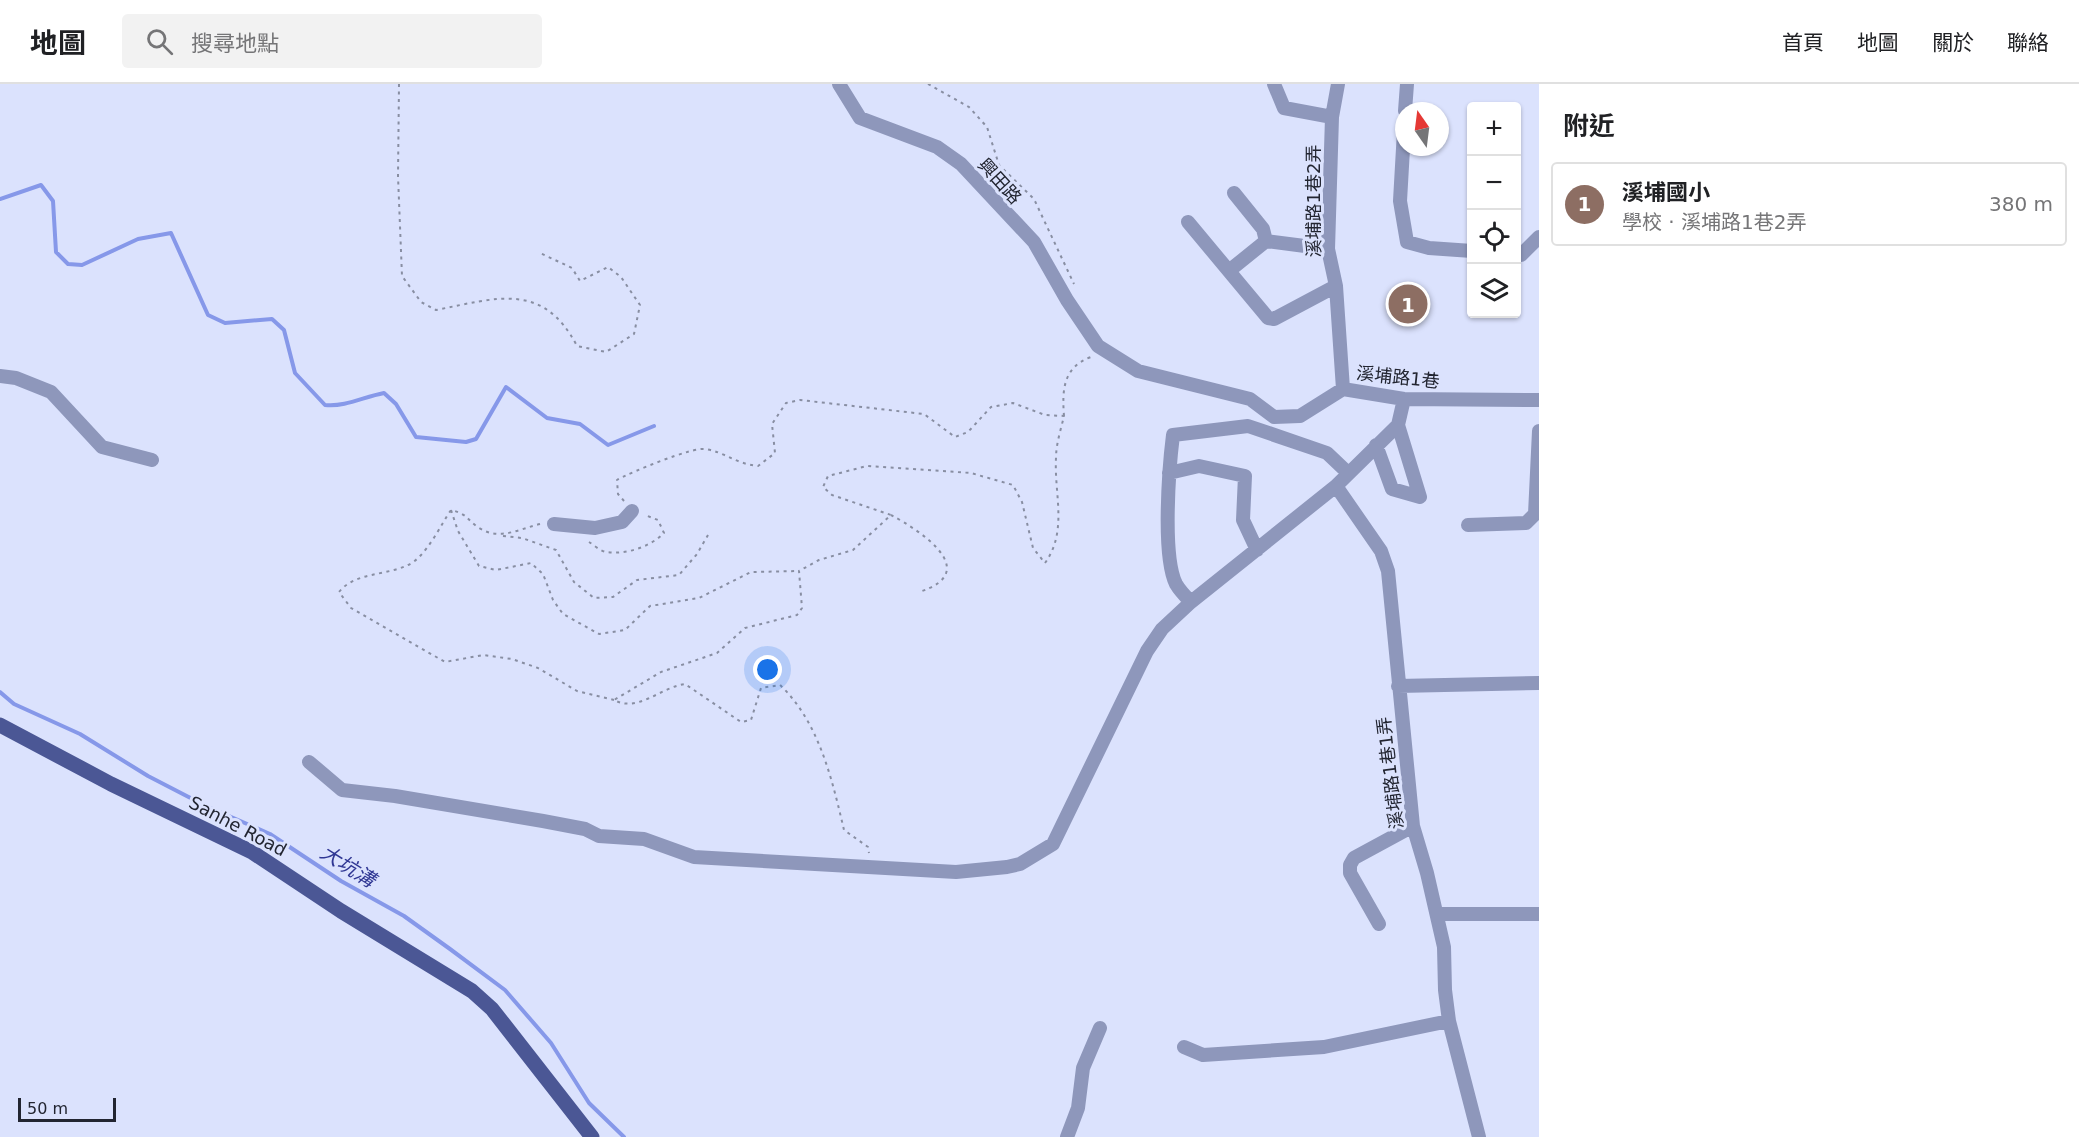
<!DOCTYPE html>
<html lang="zh-TW">
<meta charset="utf-8">
<style>
body{margin:0;font-family:"DejaVu Sans","Noto Sans TC",sans-serif;background:#f2f2f2;color:#202124}
.controls{position:absolute;right:18px;top:18px;display:grid;overflow:hidden;border-radius:6px;box-shadow:0 2px 4px #0004}
.controls button{width:54px;height:54px;display:grid;place-items:center;padding:0;border:0;border-bottom:2px solid #e0e0e0;background:#fff;color:#202124;font:30px sans-serif}
.compass{position:absolute;left:1395px;top:18px;width:54px;height:54px;border-radius:50%;background:#fff;box-shadow:0 2px 4px #0004;rotate:346deg}
.scale{position:absolute;left:18px;bottom:15px;width:98px;box-sizing:border-box;padding-left:6px;border:3px solid #222531;border-top:0;font-size:16px;line-height:21px;white-space:nowrap;color:#222531;-webkit-text-stroke:4px #dbe2fd;paint-order:stroke}
.you{position:absolute;left:768px;top:586px;width:21px;height:21px;margin:-15px;border:4px solid #fff;border-radius:50%;background:#1a73e8;box-shadow:0 0 0 9px #1a73e833}
.badge{display:grid;place-items:center;width:39px;height:39px;border-radius:50%;background:#b45309;color:#fff;font-size:20px;font-weight:700}
.pin{position:absolute;translate:-50% -50%;border:3px solid #fff;box-shadow:0 2px 6px #0006}
.list{margin:0;padding:0;list-style:none}
h2{display:flex;justify-content:space-between;align-items:center;height:78px;margin:0;padding:0 24px;font-size:26px}
h2 small{font-size:20px;font-weight:400;color:#757577}
.list li{display:grid;grid-template-columns:39px 1fr auto;gap:18px;align-items:center;box-sizing:border-box;height:84px;margin:0 12px 12px;padding:0 12px;border:2px solid #e0e0e0;border-radius:6px}
.list b{display:block;font-size:22px;white-space:nowrap}
.list p{margin:0;font-size:20px;white-space:nowrap;color:#757577}
.list em{font-size:20px;font-style:normal;color:#757577}
.icon{flex:none;width:33px;height:33px;fill:none;stroke:currentColor;stroke-width:2;stroke-linecap:round;stroke-linejoin:round}
.map{position:relative;flex:none;width:1539px;height:1053px;overflow:hidden}
header{display:flex;align-items:center;gap:36px;box-sizing:border-box;height:84px;padding:0 30px;background:#fff;border-bottom:2px solid #e0e0e0}
header strong{font-size:28px}
nav{display:flex;gap:33px;margin-inline-start:auto;font-size:21px}
.search{width:420px;height:54px;background:#f2f2f2;display:flex;align-items:center;gap:15px;box-sizing:border-box;padding:0 21px;border-radius:6px;color:#757577;font-size:22px}
main{display:flex}
aside{flex:1;background:#fff}
.map>svg:first-child{display:block}
.lines{fill:none;stroke-linecap:round;stroke-linejoin:round}
.stream{stroke:#8698e9;stroke-width:4}
.path{stroke:#888ea2;stroke-width:2;stroke-dasharray:3 4.5;stroke-linecap:butt}
.minor{stroke:#8e97bb;stroke-width:14}
.major{stroke:#4b5795;stroke-width:15}
.labels{text-anchor:middle;dominant-baseline:central;stroke-width:6;stroke-linejoin:round;paint-order:stroke}
.street-label{font-size:18px;fill:#222531;stroke:#dbe2fd}
.water-label{font-size:20px;font-style:italic;fill:#303794;stroke:#dbe2fd}
</style>
<header>
<strong>地圖</strong>
<div class="search"><svg class="icon" aria-label="search" viewBox="0 0 24 24"><circle cx="10" cy="10" r="6"/><path d="M15 15l6 6"/></svg>搜尋地點</div>
<nav><a>首頁</a><a>地圖</a><a>關於</a><a>聯絡</a></nav>
</header>
<main>
<div class="map">
<svg width="1539" height="1053" viewBox="0 0 1539 1053">
<rect width="100%" height="100%" fill="#dbe2fd"/>
<g class="lines">
<path class="stream" d="M0 115 41 101 53 117 56 168 68 180 82 181 138 155 171 149 208 231 225 239 272 235 284 246 295 289 325 321C346 323 363 313 384 309L396 320 416 353 466 358 476 355 506 303 547 334 580 340 608 361 654 342
M0 608 14 620 80 650 148 692 206 722 270 750 341 797 404 832 450 865 505 906 551 959 589 1019 624 1053"/>
<path class="path" d="M399 0 398 92 402 192 421 218 436 226C497 214 543 197 577 262L606 268 634 250 640 221 621 193 608 183 580 197 572 184 538 168
M928 0 969 23 987 43 999 81 1034 115 1074 200
M1064 332C1062 306 1063 283 1091 273
M624 417 618 410 617 396C631 388 692 363 705 365 725 368 736 380 758 382L775 369 772 340 786 319 800 316 924 330 955 353 968 348 991 323 1013 319 1045 331 1064 332C1061 345 1056 360 1056 374 1054 410 1068 447 1045 479L1033 464 1022 418 1013 401 971 389 867 382 828 392 823 403 832 411 891 431 853 466 819 476 799 487 802 524 797 531 745 544 717 569 661 588 614 616C638 629 661 603 685 600L741 638 751 636 761 604 780 601C819 638 832 695 844 746L868 763 869 769
M451 426 458 447 479 482 496 486 531 479 543 490 553 516 563 530 599 550 625 546 650 522 699 514 751 488 798 487
M891 431C921 447 983 488 919 508
M540 440C519 445 500 457 479 444 467 436 468 430 451 426 440 442 426 473 408 481 385 492 355 488 339 508L351 524 445 578 483 571 512 575 538 584 577 607 614 616
M503 452 522 454 556 466 574 498 594 514 613 513 637 496 679 491 697 470 708 451
M589 458C594 461 600 467 606 468 626 471 650 463 664 449L658 436 645 431"/>
<path class="minor" d="M839 0 860 34 937 63 961 80 1034 158 1067 216 1098 262 1138 287 1250 315 1274 333 1300 332 1343 305 1404 315 1539 316
M1274 0 1284 24 1332 33
M1338 0 1332 33 1328 165 1336 202 1343 305
M1405 27 1407 0
M1404 47 1400 117 1407 158 1429 164 1472 167
M1188 138 1268 234 1274 235 1336 202
M1266 157 1328 165
M1516 171H1521L1539 153
M1230 186 1266 157 1263 145 1234 109
M0 292 16 294 51 308 102 363 152 376
M1376 361 1392 405 1420 413 1398 341
M1347 388 1327 369 1248 342 1173 351C1169 383 1162 472 1176 500 1180 507 1186 513 1191 518L1336 402 1398 341 1404 315
M1169 389 1199 382 1245 392 1243 436 1257 466
M1336 402 1381 467 1388 487 1413 742 1427 789 1444 863 1445 906 1449 937 1479 1053
M554 440 595 444 622 438 632 427
M1468 441 1526 439 1535 430 1539 347
M1398 602 1539 599
M309 678 342 706 395 712 543 737 585 745 599 752 644 755 694 773 956 788 1007 783 1020 780 1053 760 1147 567 1162 545 1191 518
M1437 830H1539
M1379 840 1350 789V781L1354 774 1413 742
M1184 963 1203 971 1324 963 1449 937
M1067 1053 1078 1024 1083 984 1100 944"/>
<path class="major" d="M0 641 111 700 252 768 341 827 472 907 492 925 592 1053"/>
</g>
<g class="labels">
<g class="street-label">
<text transform="translate(1000 97) rotate(48)">興田路</text>
<text transform="translate(1313 117) rotate(-90)">溪埔路1巷2弄</text>
<text transform="translate(1398 293) rotate(6)">溪埔路1巷</text>
<text transform="translate(1390 689) rotate(-97)">溪埔路1巷1弄</text>
<text transform="translate(238 742) rotate(28)">Sanhe Road</text>
</g>
<g class="water-label">
<text transform="translate(348 782) rotate(32)">大坑溝</text>
</g>
</g>
</svg>
<div class="controls">
<button>+</button>
<button>−</button>
<button><svg class="icon" aria-label="locate" viewBox="0 0 24 24"><circle cx="12" cy="12" r="6"/><path d="M12 2v4M12 18v4M2 12h4M18 12h4"/></svg></button>
<button><svg class="icon" aria-label="layers" viewBox="0 0 24 24"><path d="M12 4l9 5-9 5-9-5zM3 14l9 5 9-5"/></svg></button>
</div>
<svg class="compass" viewBox="-18 -18 36 36"><path d="M0-13l5 13h-10z" fill="#e53935"/><path d="M0 13l5-13h-10z" fill="#757577"/></svg>
<div class="scale">50 m</div>
<div class="you"></div>
<div class="pin badge" style="left:1408px;top:220px;background:#8d6e63">1</div>
</div>
<aside>
<h2>附近<small></small></h2>
<ul class="list">
<li><span class="badge" style="background:#8d6e63">1</span><div><b>溪埔國小</b><p>學校 · 溪埔路1巷2弄</p></div><em>380 m</em></li>
</ul>
</aside>
</main>
